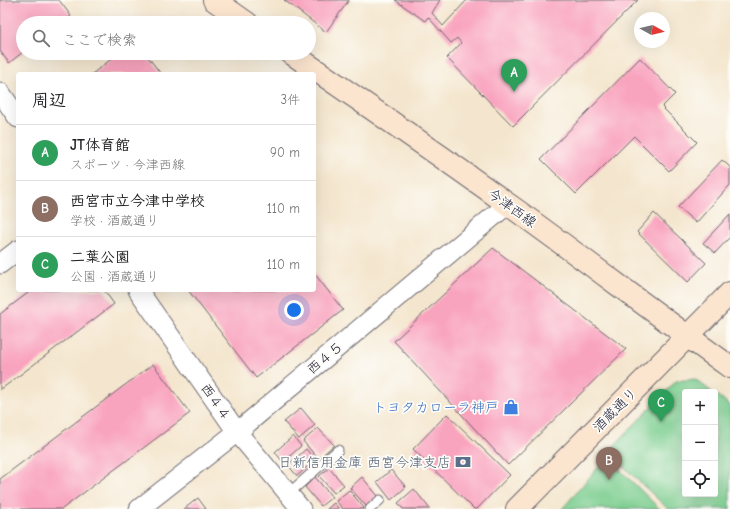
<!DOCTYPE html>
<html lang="ja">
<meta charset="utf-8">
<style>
body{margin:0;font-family:"Comic Neue","Klee One",sans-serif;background:#f2f2f2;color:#202124}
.controls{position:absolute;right:12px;bottom:12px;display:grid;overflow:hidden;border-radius:4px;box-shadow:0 4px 16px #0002}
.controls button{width:36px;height:36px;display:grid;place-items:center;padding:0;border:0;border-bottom:1px solid #e0e0e0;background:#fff;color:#202124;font:20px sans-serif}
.compass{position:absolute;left:634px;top:12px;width:36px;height:36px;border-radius:50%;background:#fff;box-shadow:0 4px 16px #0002;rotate:98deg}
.you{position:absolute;left:294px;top:310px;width:14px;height:14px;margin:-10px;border:3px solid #fff;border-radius:50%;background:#1a73e8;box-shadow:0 0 0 6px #1a73e833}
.badge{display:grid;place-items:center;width:26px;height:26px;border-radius:50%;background:#b45309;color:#fff;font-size:13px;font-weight:700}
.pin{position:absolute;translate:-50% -33px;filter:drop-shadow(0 1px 2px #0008)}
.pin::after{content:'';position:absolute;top:21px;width:14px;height:12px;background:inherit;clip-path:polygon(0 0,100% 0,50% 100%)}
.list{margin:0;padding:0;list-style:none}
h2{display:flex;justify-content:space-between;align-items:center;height:52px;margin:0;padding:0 16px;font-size:17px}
h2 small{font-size:13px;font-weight:400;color:#757577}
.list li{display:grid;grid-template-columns:26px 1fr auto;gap:12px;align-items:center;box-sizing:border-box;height:56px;padding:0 16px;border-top:1px solid #e0e0e0}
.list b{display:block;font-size:15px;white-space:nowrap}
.list p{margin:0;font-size:13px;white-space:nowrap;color:#757577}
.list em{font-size:13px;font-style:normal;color:#757577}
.icon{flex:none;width:22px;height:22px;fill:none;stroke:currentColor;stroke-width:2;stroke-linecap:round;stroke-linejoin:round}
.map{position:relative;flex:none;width:730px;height:509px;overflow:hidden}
.search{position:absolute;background:#fff;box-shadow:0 4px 16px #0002;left:16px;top:16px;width:300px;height:44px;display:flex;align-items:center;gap:10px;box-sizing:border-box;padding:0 14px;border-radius:22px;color:#757577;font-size:15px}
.panel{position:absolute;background:#fff;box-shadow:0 4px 16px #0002;left:16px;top:72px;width:300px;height:220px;border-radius:4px}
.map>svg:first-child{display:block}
.green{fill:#7dce90;stroke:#507866}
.building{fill:#f9a4bf}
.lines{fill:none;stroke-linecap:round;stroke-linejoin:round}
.lane-casing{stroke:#6c676e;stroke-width:11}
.street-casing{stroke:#6c676e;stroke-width:21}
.secondary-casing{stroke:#6c676e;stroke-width:24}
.lane{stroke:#fff;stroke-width:9}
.street{stroke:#fff;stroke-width:19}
.secondary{stroke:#fce5cf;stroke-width:22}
.labels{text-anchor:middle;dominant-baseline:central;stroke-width:3.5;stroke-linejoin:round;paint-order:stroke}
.street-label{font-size:14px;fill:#22223b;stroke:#fdfcf7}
.shop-label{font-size:14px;fill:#366cbe;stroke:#fdfcf7;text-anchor:end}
.service-label{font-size:14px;fill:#4e5e75;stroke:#fdfcf7;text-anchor:end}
</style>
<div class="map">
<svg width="730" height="509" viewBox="0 0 730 509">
<rect width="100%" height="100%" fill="#fdfcf7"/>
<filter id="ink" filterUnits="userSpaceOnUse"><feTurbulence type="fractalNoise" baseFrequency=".025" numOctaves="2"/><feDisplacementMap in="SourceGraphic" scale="8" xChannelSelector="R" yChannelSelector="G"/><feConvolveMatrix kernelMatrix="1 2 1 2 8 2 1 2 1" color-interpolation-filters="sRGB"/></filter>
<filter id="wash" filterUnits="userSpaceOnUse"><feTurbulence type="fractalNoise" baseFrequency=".012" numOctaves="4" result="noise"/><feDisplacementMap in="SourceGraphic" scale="16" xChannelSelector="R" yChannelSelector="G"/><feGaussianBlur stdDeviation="0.9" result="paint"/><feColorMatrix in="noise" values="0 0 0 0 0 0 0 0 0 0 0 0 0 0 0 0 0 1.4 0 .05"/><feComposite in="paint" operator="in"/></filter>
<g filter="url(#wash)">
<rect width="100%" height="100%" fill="#f4e6ce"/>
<path class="green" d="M695 379 712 392H685V494H715V394L730 405V509H668L608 452 676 381Z
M607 457 660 509H562Z"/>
<g id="blocks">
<path class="building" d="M0 0H59L71 16 62 23H23V52L9 63 0 51Z
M284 0H349L326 32Z
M395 0H440L432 13 443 26 467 0H638L513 126 447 58 461 43 457 38 451 43 428 17 425 21Z
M119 53H145L161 74H92Z
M640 58 675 94 662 107 697 142 669 171 634 136 576 194 541 159Z
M722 160 730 167V185L696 223 678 207Z
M654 213 706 263 688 282 637 232Z
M730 214V237L715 253 703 243Z
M493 248 626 349 508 465 394 341Z
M314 273 343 310 256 378 188 290H314Z
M32 290H104L114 304 0 390V314Z
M153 364 190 413 62 509H0V479Z
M301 408 315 425 299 439 284 422Z
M447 414 510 475 477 509H474L413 449Z
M318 428 334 445 318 459 303 441Z
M293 436 301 446 283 462 275 452Z
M306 449 315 460 297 476 288 465Z
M329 468 344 485 334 493 319 476Z
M391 470 406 487 391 500 377 482Z
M315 477 332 497 321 506 305 487Z
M362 477 378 496 366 506 350 488Z
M414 489 430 509H403L398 503Z
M349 490 364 508 363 509H343L336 501Z
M198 498 206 509H184Z
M334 503 339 509H327Z"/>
</g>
</g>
<g filter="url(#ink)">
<use href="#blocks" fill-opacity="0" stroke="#6c676e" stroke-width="1"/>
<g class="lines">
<defs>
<path id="lane" d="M288 494 338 450
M370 509 380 500"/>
<path id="street" d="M0 92 18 118
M0 264 18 250
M138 290 237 432 301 509
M139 509 237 432 508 204"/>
<path id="secondary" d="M214 0 247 23
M291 53C364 103 437 153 509 205 583 258 656 314 730 367
M517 509 730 293"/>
</defs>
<use href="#lane" class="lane-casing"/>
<use href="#street" class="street-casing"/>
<use href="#secondary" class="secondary-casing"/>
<use href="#lane" class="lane"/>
<use href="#street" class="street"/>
<use href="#secondary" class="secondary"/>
</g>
</g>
<defs>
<symbol id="shop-bare" viewBox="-9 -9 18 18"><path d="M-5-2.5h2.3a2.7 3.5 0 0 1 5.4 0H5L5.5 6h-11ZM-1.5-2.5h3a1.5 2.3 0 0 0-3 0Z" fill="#3f7fe0" stroke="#fdfcf7" stroke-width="2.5" paint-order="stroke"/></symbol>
<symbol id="bank-bare" viewBox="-9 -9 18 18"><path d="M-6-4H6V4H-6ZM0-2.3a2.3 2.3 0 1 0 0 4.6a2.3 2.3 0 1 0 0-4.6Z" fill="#5c6f8a" stroke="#fdfcf7" stroke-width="2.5" paint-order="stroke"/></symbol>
</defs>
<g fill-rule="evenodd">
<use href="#shop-bare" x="500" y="396" width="22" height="22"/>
<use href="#bank-bare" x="452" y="451" width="22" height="22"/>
</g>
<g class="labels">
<g class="street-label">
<text transform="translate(512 208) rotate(36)">今津西線</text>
<text transform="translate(325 358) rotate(-40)">西４５</text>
<text transform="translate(216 402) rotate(55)">西４４</text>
<text transform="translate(615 410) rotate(-45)">酒蔵通り</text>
</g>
<g class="shop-label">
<text x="499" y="407">トヨタカローラ神戸</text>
</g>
<g class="service-label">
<text x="451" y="462">日新信用金庫 西宮今津支店</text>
</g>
</g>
</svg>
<div class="controls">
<button>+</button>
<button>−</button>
<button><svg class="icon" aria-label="locate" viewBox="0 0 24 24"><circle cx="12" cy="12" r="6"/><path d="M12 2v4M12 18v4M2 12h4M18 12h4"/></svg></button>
</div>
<svg class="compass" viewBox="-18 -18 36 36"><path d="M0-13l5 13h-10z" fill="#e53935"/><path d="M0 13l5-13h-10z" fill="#757577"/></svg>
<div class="you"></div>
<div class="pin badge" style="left:514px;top:92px;background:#2e9e5b">A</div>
<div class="pin badge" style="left:609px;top:480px;background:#8d6e63">B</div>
<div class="pin badge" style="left:661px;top:422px;background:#2e9e5b">C</div>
<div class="search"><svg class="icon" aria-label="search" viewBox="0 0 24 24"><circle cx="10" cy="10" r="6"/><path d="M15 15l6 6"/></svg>ここで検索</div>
<section class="panel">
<h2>周辺<small>3件</small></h2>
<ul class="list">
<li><span class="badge" style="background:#2e9e5b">A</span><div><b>JT体育館</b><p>スポーツ · 今津西線</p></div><em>90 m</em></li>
<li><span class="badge" style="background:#8d6e63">B</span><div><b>西宮市立今津中学校</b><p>学校 · 酒蔵通り</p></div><em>110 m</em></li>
<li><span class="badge" style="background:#2e9e5b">C</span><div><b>二葉公園</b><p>公園 · 酒蔵通り</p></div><em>110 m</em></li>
</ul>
</section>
</div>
